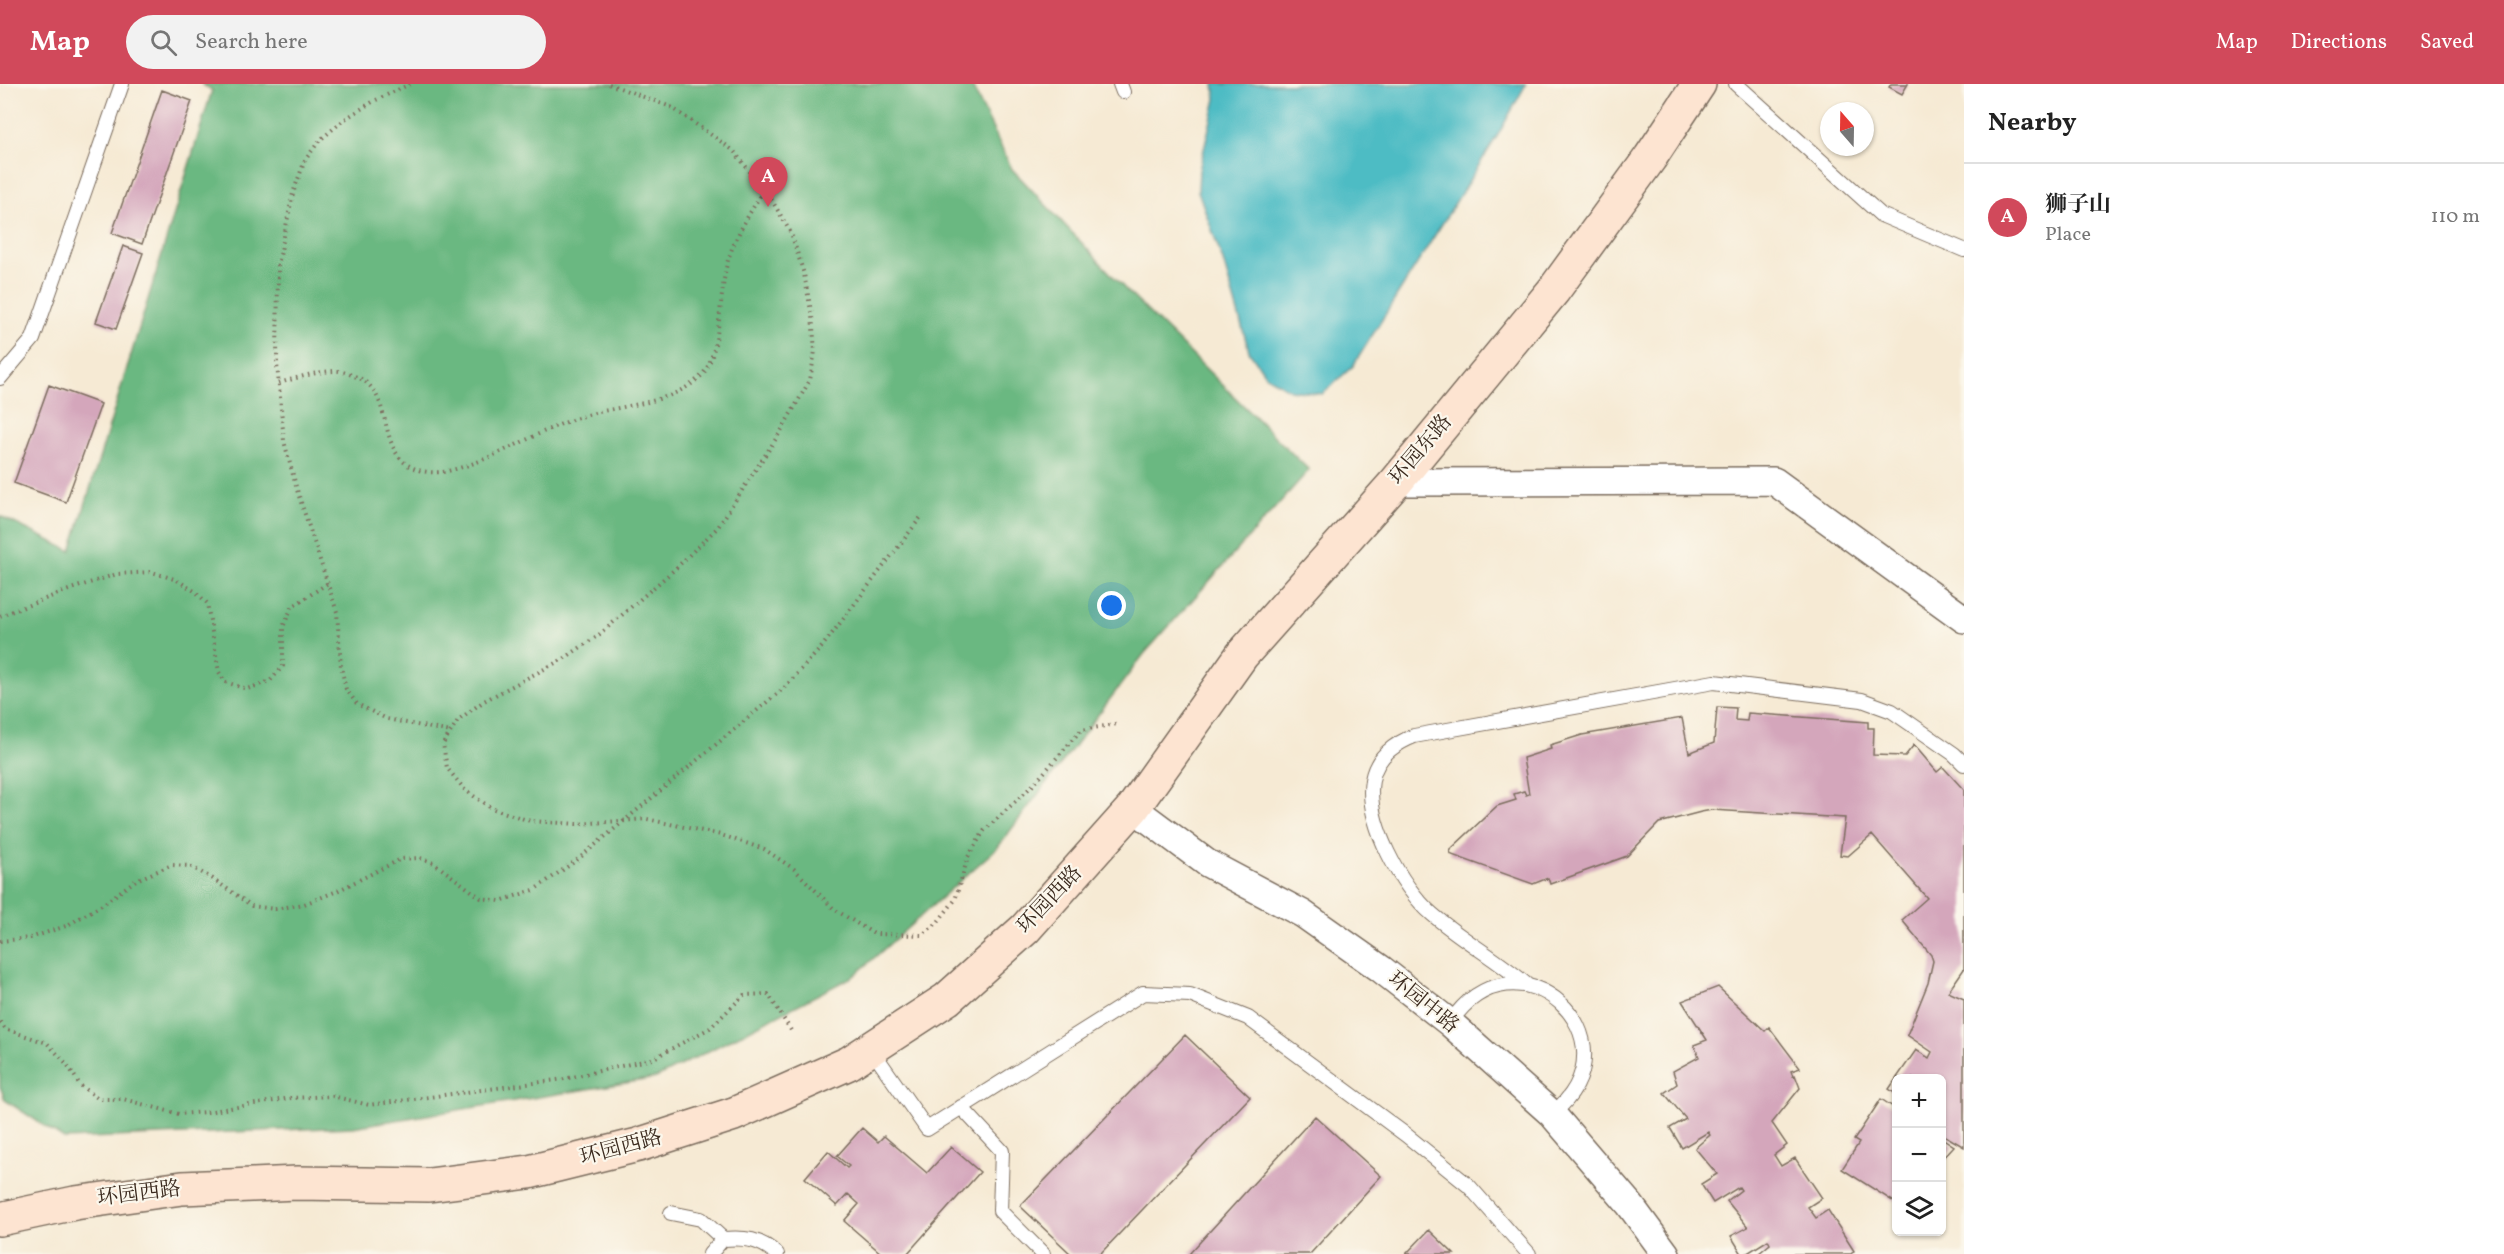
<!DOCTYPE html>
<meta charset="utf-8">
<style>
body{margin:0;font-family:Vollkorn,"Noto Serif SC",serif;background:#f2f2f2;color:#222}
.controls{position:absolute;right:18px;bottom:18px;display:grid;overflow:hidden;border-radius:9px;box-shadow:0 2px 4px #0004}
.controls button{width:54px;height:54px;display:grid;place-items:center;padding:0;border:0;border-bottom:2px solid #e0e0e0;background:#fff;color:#222;font:30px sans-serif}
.compass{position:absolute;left:1820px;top:18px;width:54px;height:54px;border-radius:50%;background:#fff;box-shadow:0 2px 4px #0004;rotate:340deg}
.you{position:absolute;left:1112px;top:522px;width:21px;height:21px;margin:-15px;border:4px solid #fff;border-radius:50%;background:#1a73e8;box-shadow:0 0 0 9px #1a73e833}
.badge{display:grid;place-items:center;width:39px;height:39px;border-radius:50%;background:#d1495b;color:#fff;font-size:20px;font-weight:700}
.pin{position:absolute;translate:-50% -50px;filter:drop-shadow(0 2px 3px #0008)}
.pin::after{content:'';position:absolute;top:32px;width:21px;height:18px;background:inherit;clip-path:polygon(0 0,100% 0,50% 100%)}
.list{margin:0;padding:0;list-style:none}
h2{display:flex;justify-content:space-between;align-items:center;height:78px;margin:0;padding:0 24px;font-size:26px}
h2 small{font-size:20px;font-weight:400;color:#767676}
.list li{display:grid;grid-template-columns:39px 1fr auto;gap:18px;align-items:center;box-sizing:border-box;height:108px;padding:0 24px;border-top:2px solid #e0e0e0}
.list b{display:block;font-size:22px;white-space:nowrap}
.list p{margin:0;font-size:20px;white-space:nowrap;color:#767676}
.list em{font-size:20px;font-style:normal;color:#767676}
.icon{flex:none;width:33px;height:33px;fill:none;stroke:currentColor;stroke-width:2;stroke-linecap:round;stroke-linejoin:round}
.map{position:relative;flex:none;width:1964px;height:1170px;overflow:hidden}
header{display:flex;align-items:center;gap:36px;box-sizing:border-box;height:84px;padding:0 30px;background:#d1495b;color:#fff}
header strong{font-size:28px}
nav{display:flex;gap:33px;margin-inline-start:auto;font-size:21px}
.search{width:420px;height:54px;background:#f2f2f2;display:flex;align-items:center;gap:15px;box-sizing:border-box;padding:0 21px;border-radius:33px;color:#767676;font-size:22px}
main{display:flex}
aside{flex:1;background:#fff}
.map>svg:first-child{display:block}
.forest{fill:#6ab881;stroke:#527150;stroke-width:1.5}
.water{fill:#4dbcc4;stroke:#447371;stroke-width:1.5}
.building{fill:#d4a6bb}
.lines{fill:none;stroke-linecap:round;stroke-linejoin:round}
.lane-casing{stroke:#7c6d5e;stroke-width:16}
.street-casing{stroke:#7c6d5e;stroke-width:30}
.secondary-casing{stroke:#7c6d5e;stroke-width:36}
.path{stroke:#7c6d5e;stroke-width:4;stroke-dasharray:1.5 4.5;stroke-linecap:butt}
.lane{stroke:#fff;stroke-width:14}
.street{stroke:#fff;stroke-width:27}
.secondary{stroke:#fde4d1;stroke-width:33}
.labels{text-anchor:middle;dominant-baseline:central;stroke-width:4.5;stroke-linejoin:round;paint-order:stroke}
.street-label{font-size:21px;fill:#3b2a1e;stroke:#fbf7ec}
</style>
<header>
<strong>Map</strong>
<div class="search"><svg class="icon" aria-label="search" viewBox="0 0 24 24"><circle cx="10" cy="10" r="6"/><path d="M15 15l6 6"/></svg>Search here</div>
<nav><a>Map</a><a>Directions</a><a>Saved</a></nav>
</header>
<main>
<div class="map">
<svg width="1964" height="1170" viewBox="0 0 1964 1170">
<rect width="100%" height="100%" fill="#fbf7ec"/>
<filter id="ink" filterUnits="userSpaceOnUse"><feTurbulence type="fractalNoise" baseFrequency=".0167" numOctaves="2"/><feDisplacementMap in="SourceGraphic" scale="12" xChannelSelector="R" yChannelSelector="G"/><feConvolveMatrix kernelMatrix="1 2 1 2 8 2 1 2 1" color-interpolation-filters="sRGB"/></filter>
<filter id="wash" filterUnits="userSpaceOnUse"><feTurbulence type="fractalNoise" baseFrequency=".008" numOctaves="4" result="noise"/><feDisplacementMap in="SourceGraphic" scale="24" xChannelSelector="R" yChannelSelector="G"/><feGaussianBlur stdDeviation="1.35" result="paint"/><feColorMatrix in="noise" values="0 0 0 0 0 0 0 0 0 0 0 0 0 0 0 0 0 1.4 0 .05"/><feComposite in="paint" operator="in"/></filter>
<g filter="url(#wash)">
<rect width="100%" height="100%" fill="#f6ead4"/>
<path class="forest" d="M201 0H971L1012 85 1128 208 1309 386 1144 570 998 763 854 892 656 994 353 1043 64 1055 5 1016 0 1002V432L71 467 212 6Z"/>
<path class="water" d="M1214 0H1526L1499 49 1353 282 1322 310 1290 306 1266 292 1249 267 1223 177 1198 107 1199 86 1216 15Z"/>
<g id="blocks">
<path class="building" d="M1891 0H1908L1902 10 1889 3Z
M162 6 192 17 142 160 112 149Z
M123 162 143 169 116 245 96 238Z
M49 301 101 320 66 418 14 399Z
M1717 623 1736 624 1735 636 1747 637 1748 629 1868 638V644H1874L1873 671 1905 672 1914 661 1937 688 1943 683 1964 706V885L1948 908 1964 915V1063L1942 1050V994H1896V1010L1889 1005 1916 966 1929 974 1932 968 1907 951 1928 899 1933 877 1931 871 1902 836 1927 814 1872 751 1848 772 1840 771 1845 734 1712 726 1701 728 1659 739 1627 772 1550 800 1548 794 1533 800 1452 771 1450 768 1452 764 1497 722 1516 716 1514 710 1524 707 1526 711 1529 710 1523 674 1551 665 1550 661 1582 651 1682 634 1689 669 1714 659Z
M1718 903 1765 947 1769 943 1800 984 1791 987 1793 992 1795 991 1800 1004 1772 1039 1787 1061 1774 1071 1781 1082 1795 1074 1822 1114 1808 1123 1816 1134 1828 1126 1854 1167 1851 1170H1758L1770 1160 1768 1156 1746 1170H1742L1731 1152 1748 1143 1727 1117 1741 1106 1739 1103 1713 1119 1701 1100 1717 1090 1695 1064 1710 1051 1708 1048 1682 1064 1670 1044 1686 1035 1664 1009 1677 1000 1673 987 1699 973 1694 961 1707 956 1682 917Z
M1185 951 1250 1013 1100 1170H1071L1020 1122Z
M1881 1015 1896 1025V1114L1894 1118 1842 1085 1859 1059 1854 1056Z
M1315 1032 1381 1092 1310 1170H1189Z
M862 1044 878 1058 884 1052 927 1089 951 1063 980 1088 907 1170H882L844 1137 859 1120 848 1110 837 1122 805 1094 828 1067 847 1084 849 1082 837 1072Z
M1942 1054 1954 1062 1942 1075Z
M1429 1146 1454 1170H1406Z"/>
</g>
</g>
<g filter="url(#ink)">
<use href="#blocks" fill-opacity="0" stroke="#7c6d5e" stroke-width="1.5"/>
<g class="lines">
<defs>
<path id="lane" d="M1120 0 1123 8
M1736 0 1881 131 1964 166
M0 294 33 255 122 0
M1527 901C1497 875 1462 856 1432 830 1401 803 1365 738 1372 696 1376 673 1394 660 1414 652L1714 598 1862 616 1892 627 1954 670 1964 680
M1450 939C1516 839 1644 955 1552 1030
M871 965 927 1045 1143 909 1190 911 1248 934 1406 1051 1469 1102 1529 1170
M961 1023 1002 1067 1000 1127 1043 1170
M671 1129 701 1135 723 1155
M710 1170 723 1155C745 1153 760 1155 777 1170"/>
<path id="street" d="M1396 398 1774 397 1964 535
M1133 724 1207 779 1303 830 1381 885 1450 939 1552 1030 1630 1121 1666 1170"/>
<path id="secondary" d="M0 1135 75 1119 182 1104 297 1099 429 1101 529 1088 638 1061 734 1030 849 979 947 915 1025 845 1133 724 1242 571 1396 398 1554 206 1650 74 1699 0"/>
</defs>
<use href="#lane" class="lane-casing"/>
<use href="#street" class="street-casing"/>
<use href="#secondary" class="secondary-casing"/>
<path class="path" d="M410 0 374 17 345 35 320 56 305 76 293 109 278 181 277 280 284 357 297 406 337 528 341 583 346 605 357 620 387 635 451 648
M609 0 671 23 733 66 770 113 791 149 804 190 812 232 815 267 810 296 781 347 718 443 675 485 600 550 565 574 484 617 458 636 443 660 447 684 465 706 491 724 530 737 577 740 647 735 721 751 764 765 794 785 834 825 874 850 922 851 937 839 955 816 968 773 984 747 1034 700 1081 646 1118 640
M279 299C297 294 317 287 337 287 342 287 349 290 354 292 397 306 374 370 416 385 422 388 436 389 443 388 498 377 544 340 599 328 633 320 674 318 701 292 723 270 718 201 730 170 738 147 752 126 764 105
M0 532 74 504 117 490 152 488 177 496 196 508 207 519 219 588 225 598 247 605 270 597 283 582V543L292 523 328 499
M0 857 30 854 66 842 102 821 136 796 172 781 190 782 213 795 252 822 275 825 304 820 335 808 401 775 420 774 434 779 481 814 500 817 534 806 577 776 784 604 821 564 921 433
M0 938 5 945 47 959 67 980 80 1001 99 1015H123L179 1030 207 1028 291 1014 332 1012 369 1021 564 995 652 975 710 944 744 911 768 910 792 948"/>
<use href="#lane" class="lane"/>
<use href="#street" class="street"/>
<use href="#secondary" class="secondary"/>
</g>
</g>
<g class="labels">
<g class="street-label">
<text transform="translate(1421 366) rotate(-50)">环园东路</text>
<text transform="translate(1050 816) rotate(-47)">环园西路</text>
<text transform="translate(1423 919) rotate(39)">环园中路</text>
<text transform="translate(621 1064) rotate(-15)">环园西路</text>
<text transform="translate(139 1110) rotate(-7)">环园西路</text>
</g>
</g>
</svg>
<div class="controls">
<button>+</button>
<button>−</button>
<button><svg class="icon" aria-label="layers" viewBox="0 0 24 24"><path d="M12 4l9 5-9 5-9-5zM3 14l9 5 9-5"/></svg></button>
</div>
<svg class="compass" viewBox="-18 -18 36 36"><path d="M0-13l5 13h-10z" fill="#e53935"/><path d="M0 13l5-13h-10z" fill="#767676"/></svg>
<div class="you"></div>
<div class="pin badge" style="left:768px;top:123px">A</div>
</div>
<aside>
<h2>Nearby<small></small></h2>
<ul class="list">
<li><span class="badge">A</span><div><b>狮子山</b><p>Place</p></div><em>110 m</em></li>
</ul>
</aside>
</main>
